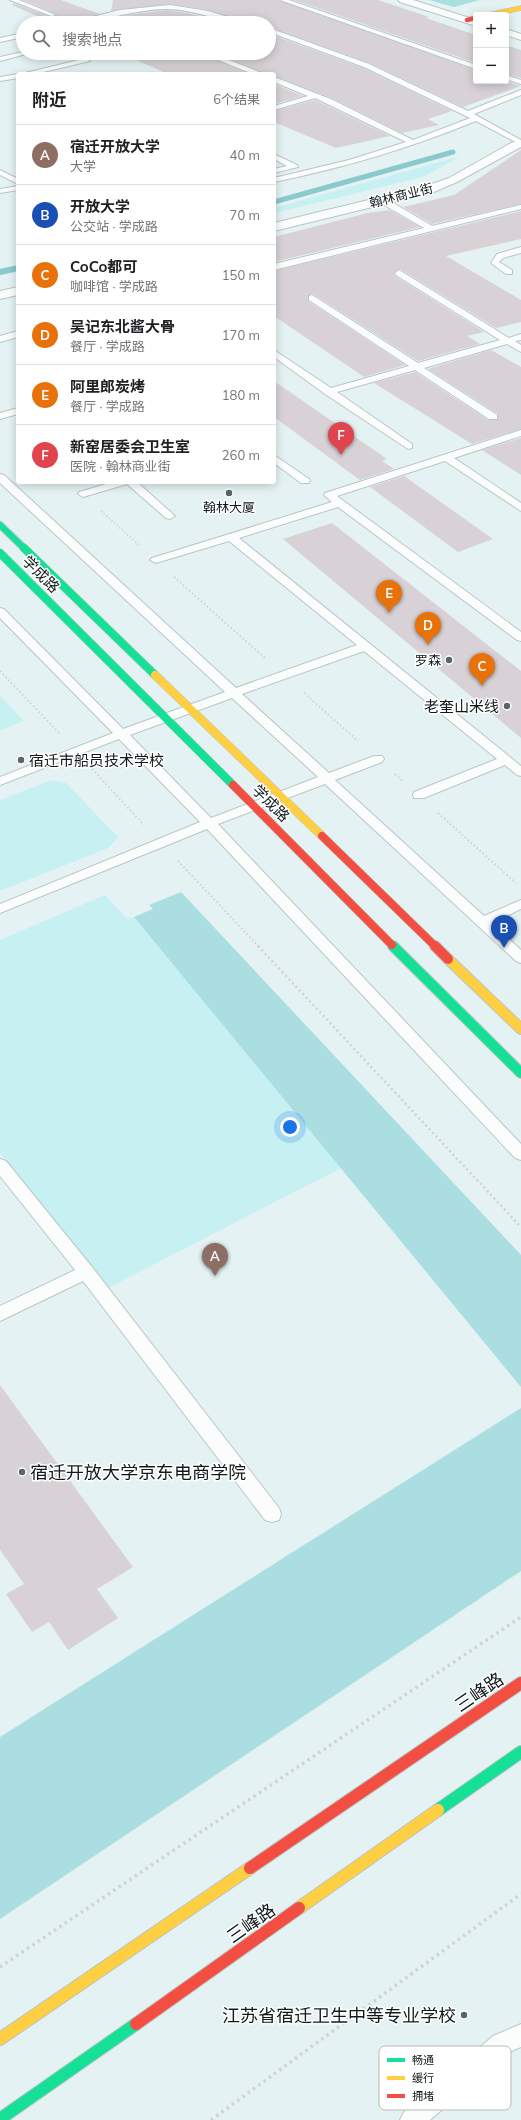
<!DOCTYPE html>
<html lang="zh">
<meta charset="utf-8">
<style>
body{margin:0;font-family:Mulish,"Noto Sans SC",sans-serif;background:#f6f6f6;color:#202124}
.controls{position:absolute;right:12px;top:12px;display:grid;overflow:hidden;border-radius:4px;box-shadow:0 2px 10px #0003}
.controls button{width:36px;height:36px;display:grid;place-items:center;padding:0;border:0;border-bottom:1px solid #e0e0e0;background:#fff;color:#202124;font:20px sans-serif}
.you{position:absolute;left:290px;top:1127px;width:14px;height:14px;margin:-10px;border:3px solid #fff;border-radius:50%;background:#1a73e8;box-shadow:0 0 0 6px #1a73e833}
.badge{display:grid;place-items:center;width:26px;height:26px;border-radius:50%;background:#7c3aed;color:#fff;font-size:13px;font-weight:700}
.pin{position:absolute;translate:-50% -33px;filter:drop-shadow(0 1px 2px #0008)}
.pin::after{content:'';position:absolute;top:21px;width:14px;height:12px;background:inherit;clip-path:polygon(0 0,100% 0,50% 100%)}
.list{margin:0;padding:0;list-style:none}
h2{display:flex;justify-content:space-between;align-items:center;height:52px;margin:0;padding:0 16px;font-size:17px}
h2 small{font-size:13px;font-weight:400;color:#757577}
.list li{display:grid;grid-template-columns:26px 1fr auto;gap:12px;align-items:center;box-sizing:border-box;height:60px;padding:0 16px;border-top:1px solid #e0e0e0}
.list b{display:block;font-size:15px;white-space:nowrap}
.list p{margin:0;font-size:13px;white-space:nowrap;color:#757577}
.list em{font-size:13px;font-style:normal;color:#757577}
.icon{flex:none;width:22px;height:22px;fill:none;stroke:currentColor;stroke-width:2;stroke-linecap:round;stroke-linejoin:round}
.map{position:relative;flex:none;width:521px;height:2120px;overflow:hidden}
.search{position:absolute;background:#fff;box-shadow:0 2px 10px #0003;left:16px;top:16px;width:260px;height:44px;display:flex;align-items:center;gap:10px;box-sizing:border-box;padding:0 14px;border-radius:22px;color:#757577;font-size:15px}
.panel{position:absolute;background:#fff;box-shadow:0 2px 10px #0003;left:16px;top:72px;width:260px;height:412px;border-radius:4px}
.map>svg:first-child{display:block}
.green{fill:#c6f0f2}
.forest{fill:#aadee1}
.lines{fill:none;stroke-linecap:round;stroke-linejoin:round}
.stream-far1{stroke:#8ac9cc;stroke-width:5}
.stream{stroke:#8ac9cc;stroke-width:6}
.building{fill:#d8d2d6}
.lane-casing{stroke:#bac5c6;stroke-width:2}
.street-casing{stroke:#bac5c6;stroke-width:2}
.fast-far3-casing{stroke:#bac5c6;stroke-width:8}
.fast-far2-casing{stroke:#bac5c6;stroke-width:9}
.fast-far1-casing{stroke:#bac5c6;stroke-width:12}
.fast-casing{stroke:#bac5c6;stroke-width:14}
.slow-far3-casing{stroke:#bac5c6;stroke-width:5.5}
.slow-far2-casing{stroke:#bac5c6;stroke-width:9}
.slow-far1-casing{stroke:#bac5c6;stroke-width:12}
.slow-casing{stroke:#bac5c6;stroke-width:14}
.jam-far3-casing{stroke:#bac5c6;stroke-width:5.5}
.jam-far2-casing{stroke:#bac5c6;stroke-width:9}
.jam-far1-casing{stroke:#bac5c6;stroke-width:12}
.jam-casing{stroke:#bac5c6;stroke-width:14}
.path-far3{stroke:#ced3d3;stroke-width:1.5;stroke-dasharray:1.5 2;stroke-linecap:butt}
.path-far2{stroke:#ced3d3;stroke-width:2;stroke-dasharray:1.5 2.5;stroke-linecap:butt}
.path-far1{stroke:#ced3d3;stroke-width:2.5;stroke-dasharray:2 3;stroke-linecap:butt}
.path{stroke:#ced3d3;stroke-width:3.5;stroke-dasharray:2.5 4;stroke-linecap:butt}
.lane{fill:#fbfdfd;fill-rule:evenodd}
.street{fill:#fbfdfd;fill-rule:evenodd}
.fast-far3{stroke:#16e098;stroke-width:6}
.fast-far2{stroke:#16e098;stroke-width:8}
.fast-far1{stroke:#16e098;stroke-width:10}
.fast{stroke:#16e098;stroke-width:12}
.slow-far3{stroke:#ffcf43;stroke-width:4.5}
.slow-far2{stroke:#ffcf43;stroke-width:8}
.slow-far1{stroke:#ffcf43;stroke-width:10}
.slow{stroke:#ffcf43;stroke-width:12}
.jam-far3{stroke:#f24e42;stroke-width:4.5}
.jam-far2{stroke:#f24e42;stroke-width:8}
.jam-far1{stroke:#f24e42;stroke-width:10}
.jam{stroke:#f24e42;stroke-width:12}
.poi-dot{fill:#5a6566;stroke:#fff;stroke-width:1.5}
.labels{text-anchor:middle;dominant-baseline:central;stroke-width:3;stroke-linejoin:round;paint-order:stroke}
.far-street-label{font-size:13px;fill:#10191a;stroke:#fff}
.far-poi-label{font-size:13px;fill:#10191a;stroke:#fff}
.street-label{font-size:15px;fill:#10191a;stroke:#fff}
.poi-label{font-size:15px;fill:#10191a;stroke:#fff;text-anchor:end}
.near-poi-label{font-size:18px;fill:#10191a;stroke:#fff;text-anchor:start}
.near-street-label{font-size:18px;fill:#10191a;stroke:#fff}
.key{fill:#fff;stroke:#b7baba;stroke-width:1}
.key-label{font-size:11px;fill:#10191a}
</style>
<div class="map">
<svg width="521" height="2120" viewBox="0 0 521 2120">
<rect width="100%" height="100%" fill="#e4f2f3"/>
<path class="green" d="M461 156 423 177 274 213V208Z
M0 696 24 721 0 730Z
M52 780 66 783 118 837 108 848 0 891V800Z
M105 895 127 919 134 917 341 1168 108 1288 0 1153V940Z"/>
<path class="forest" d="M429 0H480L454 7Z
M181 892 521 1255V1387L134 917 153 909 149 905Z
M521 1408V1571L0 1919V1737Z"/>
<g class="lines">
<path class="stream-far1" d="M274 202 453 152"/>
<path class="stream" d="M0 272 18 268"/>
</g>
<path class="building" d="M23 0H61L100 14 67 23H53L12 5 13 3 50 17 57 16V14Z
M113 0H279L476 70V81H506L521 86 463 107 370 63 269 27V23H249L208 10 170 4 111 11Z
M294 0H378L429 17 426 18 476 35V63Z
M167 10 187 13 232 23H87L142 13Z
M269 34 363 68 452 111 428 119 439 125 402 133 334 99 274 76V74H265L215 53H269Z
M506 45 521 50V78L506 74Z
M120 53H200L249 74H168Z
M274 84 303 96 274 104Z
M315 100 390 136 336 148 274 122V111Z
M521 150V204L432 224 403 207 454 195Z
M390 210 420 227 274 262V237L368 213Z
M521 211V239L446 256 521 300V322L496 328 400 269 394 273 395 276 484 332 467 336 480 344 418 361 313 294 309 295 308 301 405 365 364 377 274 316V271Z
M491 350 521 367V429L472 444 374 383 415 372 488 420H497L498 414 428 369Z
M274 381 387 459 382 461 394 469 360 480 274 417Z
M521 438V475L482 450Z
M404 476 493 539 458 552 370 487Z
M332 523 521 671V738L283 539Z
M0 1385 133 1567 97 1589 118 1618 68 1650 49 1622 32 1632 6 1594 24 1584 0 1550Z"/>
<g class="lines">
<defs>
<path id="lane" d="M10 0H19L56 15 51 16Z
M280 0H289L476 65V69Z
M170 5 208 11 248 23C221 23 195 9 167 9 133 9 101 23 68 23L120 10Z
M269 28 369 64 468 111 521 90V95L474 114 521 140V145L476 121C410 148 343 168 274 182V178L349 160 406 142 315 98 274 110V106L308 96 274 82V77L333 100 413 140 470 118 364 67 269 32Z
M23 33V37L0 42V38Z
M23 52 30 53 0 61V57Z
M65 53H75L90 61 35 74H21L79 60Z
M201 53H211L264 74H253Z
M18 74V78L0 81V77Z
M506 75 521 80V84L506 79Z
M274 154 297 165 298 167 274 173V169L287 166 274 159Z
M0 170 18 179V184L0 175Z
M18 186V190L0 193V189Z
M379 198H385L432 226 521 205V209L274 270V264L424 228 379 202Z
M521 247V253L503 258 499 262 512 270V274H506L491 263 497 254Z
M399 270 509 338 521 334V340L515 341 521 345V352L507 344 424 368 497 415V419H489L415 370 337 392 412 444V448L408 449 325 394 274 357V350L331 388 409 366 309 300V296L312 295 418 363 500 340 396 275 395 273Z
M18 331V337L0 342V336Z
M18 408V414L0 419V413Z
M521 430V436L454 458 521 503V511L445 461 337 496 521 632V641L517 640 338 507 239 538 521 766V776L517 775 505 765 424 798H414L413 795 414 792 497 759 364 651 242 694 329 773 374 756H382L384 759 382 762 335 780 484 916 521 900V909L492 923 521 950V963L516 961 325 784 218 824 521 1144V1160L515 1158 207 829 0 913V904L200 822 119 739 0 785V777L113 733 0 618V608L4 609 123 729 225 692 0 483V474L4 475 236 688 357 645 229 541 156 563 150 560 152 558 332 502 324 495 325 493ZM232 698 318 777 211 818 130 735Z
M274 455 309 479 310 481 309 483H301L274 463Z
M113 482H137L175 516 170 519 166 518 127 484 83 497 78 494 79 492Z
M0 1159 6 1161 92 1267 279 1508 281 1514 279 1520 272 1522 265 1520 83 1281 0 1321V1306L75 1270 0 1176Z
M521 2024V2047L509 2052 430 2120H400L404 2112 493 2036Z"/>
<path id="street" d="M398 0H413L476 20V26L400 2Z
M506 29 521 34V40L506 35Z
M521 140V147L457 182 434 192 274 231V223L426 186 449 178 511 143Z
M18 287V295L0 299V291Z"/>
<path id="fast-far3" d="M0 525 25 549"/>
<path id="fast-far2" d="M24 548 155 675
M0 553 233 785
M392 945 394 947"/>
<path id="fast-far1" d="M393 946 521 1073"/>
<path id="fast" d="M438 1810 521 1752
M0 2119 136 2024"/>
<path id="slow-far3" d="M489 15 521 8"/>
<path id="slow-far2" d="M155 675 322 836"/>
<path id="slow-far1" d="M448 959 521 1029"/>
<path id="slow" d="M299 1908 438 1810
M0 2039 250 1868"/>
<path id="jam-far3" d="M467 20 476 18"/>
<path id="jam-far2" d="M233 785 392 945
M322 836 436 947"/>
<path id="jam-far1" d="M435 946 448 959"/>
<path id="jam" d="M250 1868 521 1683
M136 2024 299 1908"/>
</defs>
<use href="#lane" class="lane-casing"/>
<use href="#street" class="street-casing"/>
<use href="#fast-far3" class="fast-far3-casing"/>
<use href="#fast-far2" class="fast-far2-casing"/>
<use href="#fast-far1" class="fast-far1-casing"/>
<use href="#fast" class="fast-casing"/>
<use href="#slow-far3" class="slow-far3-casing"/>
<use href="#slow-far2" class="slow-far2-casing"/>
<use href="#slow-far1" class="slow-far1-casing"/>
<use href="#slow" class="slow-casing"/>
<use href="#jam-far3" class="jam-far3-casing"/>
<use href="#jam-far2" class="jam-far2-casing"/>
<use href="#jam-far1" class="jam-far1-casing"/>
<use href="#jam" class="jam-casing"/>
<path class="path-far3" d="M101 511 139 545"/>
<path class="path-far2" d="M174 577 266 659
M0 671 60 734
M304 693 358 741
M92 769 144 825
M395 774 403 781
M438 813 516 883
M178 861 259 947"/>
<path class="path-far1" d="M258 946 521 1227"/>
<path class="path" d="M0 1967 521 1617
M211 2120 521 1894"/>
<use href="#lane" class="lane"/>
<use href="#street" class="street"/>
<use href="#fast-far3" class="fast-far3"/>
<use href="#fast-far2" class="fast-far2"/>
<use href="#fast-far1" class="fast-far1"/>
<use href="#fast" class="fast"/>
<use href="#slow-far3" class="slow-far3"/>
<use href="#slow-far2" class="slow-far2"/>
<use href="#slow-far1" class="slow-far1"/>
<use href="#slow" class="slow"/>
<use href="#jam-far3" class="jam-far3"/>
<use href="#jam-far2" class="jam-far2"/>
<use href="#jam-far1" class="jam-far1"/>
<use href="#jam" class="jam"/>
</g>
<g class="poi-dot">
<circle cx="229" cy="493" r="4"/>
<circle cx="449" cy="660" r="4"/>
<circle cx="507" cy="706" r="4"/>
<circle cx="21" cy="760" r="4"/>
<circle cx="22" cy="1472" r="4"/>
<circle cx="464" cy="2015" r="4"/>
</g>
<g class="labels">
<g class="far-street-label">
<text transform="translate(401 195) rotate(-14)">翰林商业街</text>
</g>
<g class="far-poi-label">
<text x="229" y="507">翰林大厦</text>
<text x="441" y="660" text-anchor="end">罗森</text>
</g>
<g class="street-label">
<text transform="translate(41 574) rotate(45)">学成路</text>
<text transform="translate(271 803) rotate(45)">学成路</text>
</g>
<g class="poi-label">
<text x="499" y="706">老奎山米线</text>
<text x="29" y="760" text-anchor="start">宿迁市船员技术学校</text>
</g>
<g class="near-poi-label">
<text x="30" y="1472">宿迁开放大学京东电商学院</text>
<text x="456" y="2015" text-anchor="end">江苏省宿迁卫生中等专业学校</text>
</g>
<g class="near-street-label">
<text transform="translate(479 1692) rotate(-34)">三峰路</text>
<text transform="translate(251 1923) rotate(-35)">三峰路</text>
</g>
</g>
<rect x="379" y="2046" width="132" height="64" rx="6" class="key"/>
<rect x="387" y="2058" width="18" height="4" fill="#16e098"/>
<rect x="387" y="2076" width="18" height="4" fill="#ffcf43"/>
<rect x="387" y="2094" width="18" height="4" fill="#f24e42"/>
<g class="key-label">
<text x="412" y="2064">畅通</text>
<text x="412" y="2082">缓行</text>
<text x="412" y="2100">拥堵</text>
</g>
</svg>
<div class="controls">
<button>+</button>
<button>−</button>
</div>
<div class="you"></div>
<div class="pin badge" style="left:215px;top:1276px;background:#8d6e63">A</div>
<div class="pin badge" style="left:504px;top:948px;background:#1a4fb4">B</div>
<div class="pin badge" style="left:482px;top:686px;background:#e8710a">C</div>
<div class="pin badge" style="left:428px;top:645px;background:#e8710a">D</div>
<div class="pin badge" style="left:389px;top:613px;background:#e8710a">E</div>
<div class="pin badge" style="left:341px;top:455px;background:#e0444e">F</div>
<div class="search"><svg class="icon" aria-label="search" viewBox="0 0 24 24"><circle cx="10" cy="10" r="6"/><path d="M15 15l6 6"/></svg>搜索地点</div>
<section class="panel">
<h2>附近<small>6个结果</small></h2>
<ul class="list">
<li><span class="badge" style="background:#8d6e63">A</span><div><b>宿迁开放大学</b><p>大学</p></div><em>40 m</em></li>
<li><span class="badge" style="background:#1a4fb4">B</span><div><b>开放大学</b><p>公交站 · 学成路</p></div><em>70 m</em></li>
<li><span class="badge" style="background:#e8710a">C</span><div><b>CoCo都可</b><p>咖啡馆 · 学成路</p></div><em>150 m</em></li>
<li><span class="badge" style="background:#e8710a">D</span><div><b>吴记东北酱大骨</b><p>餐厅 · 学成路</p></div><em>170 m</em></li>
<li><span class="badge" style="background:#e8710a">E</span><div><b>阿里郎炭烤</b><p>餐厅 · 学成路</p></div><em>180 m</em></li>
<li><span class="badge" style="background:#e0444e">F</span><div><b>新窑居委会卫生室</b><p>医院 · 翰林商业街</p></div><em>260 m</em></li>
</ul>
</section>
</div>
